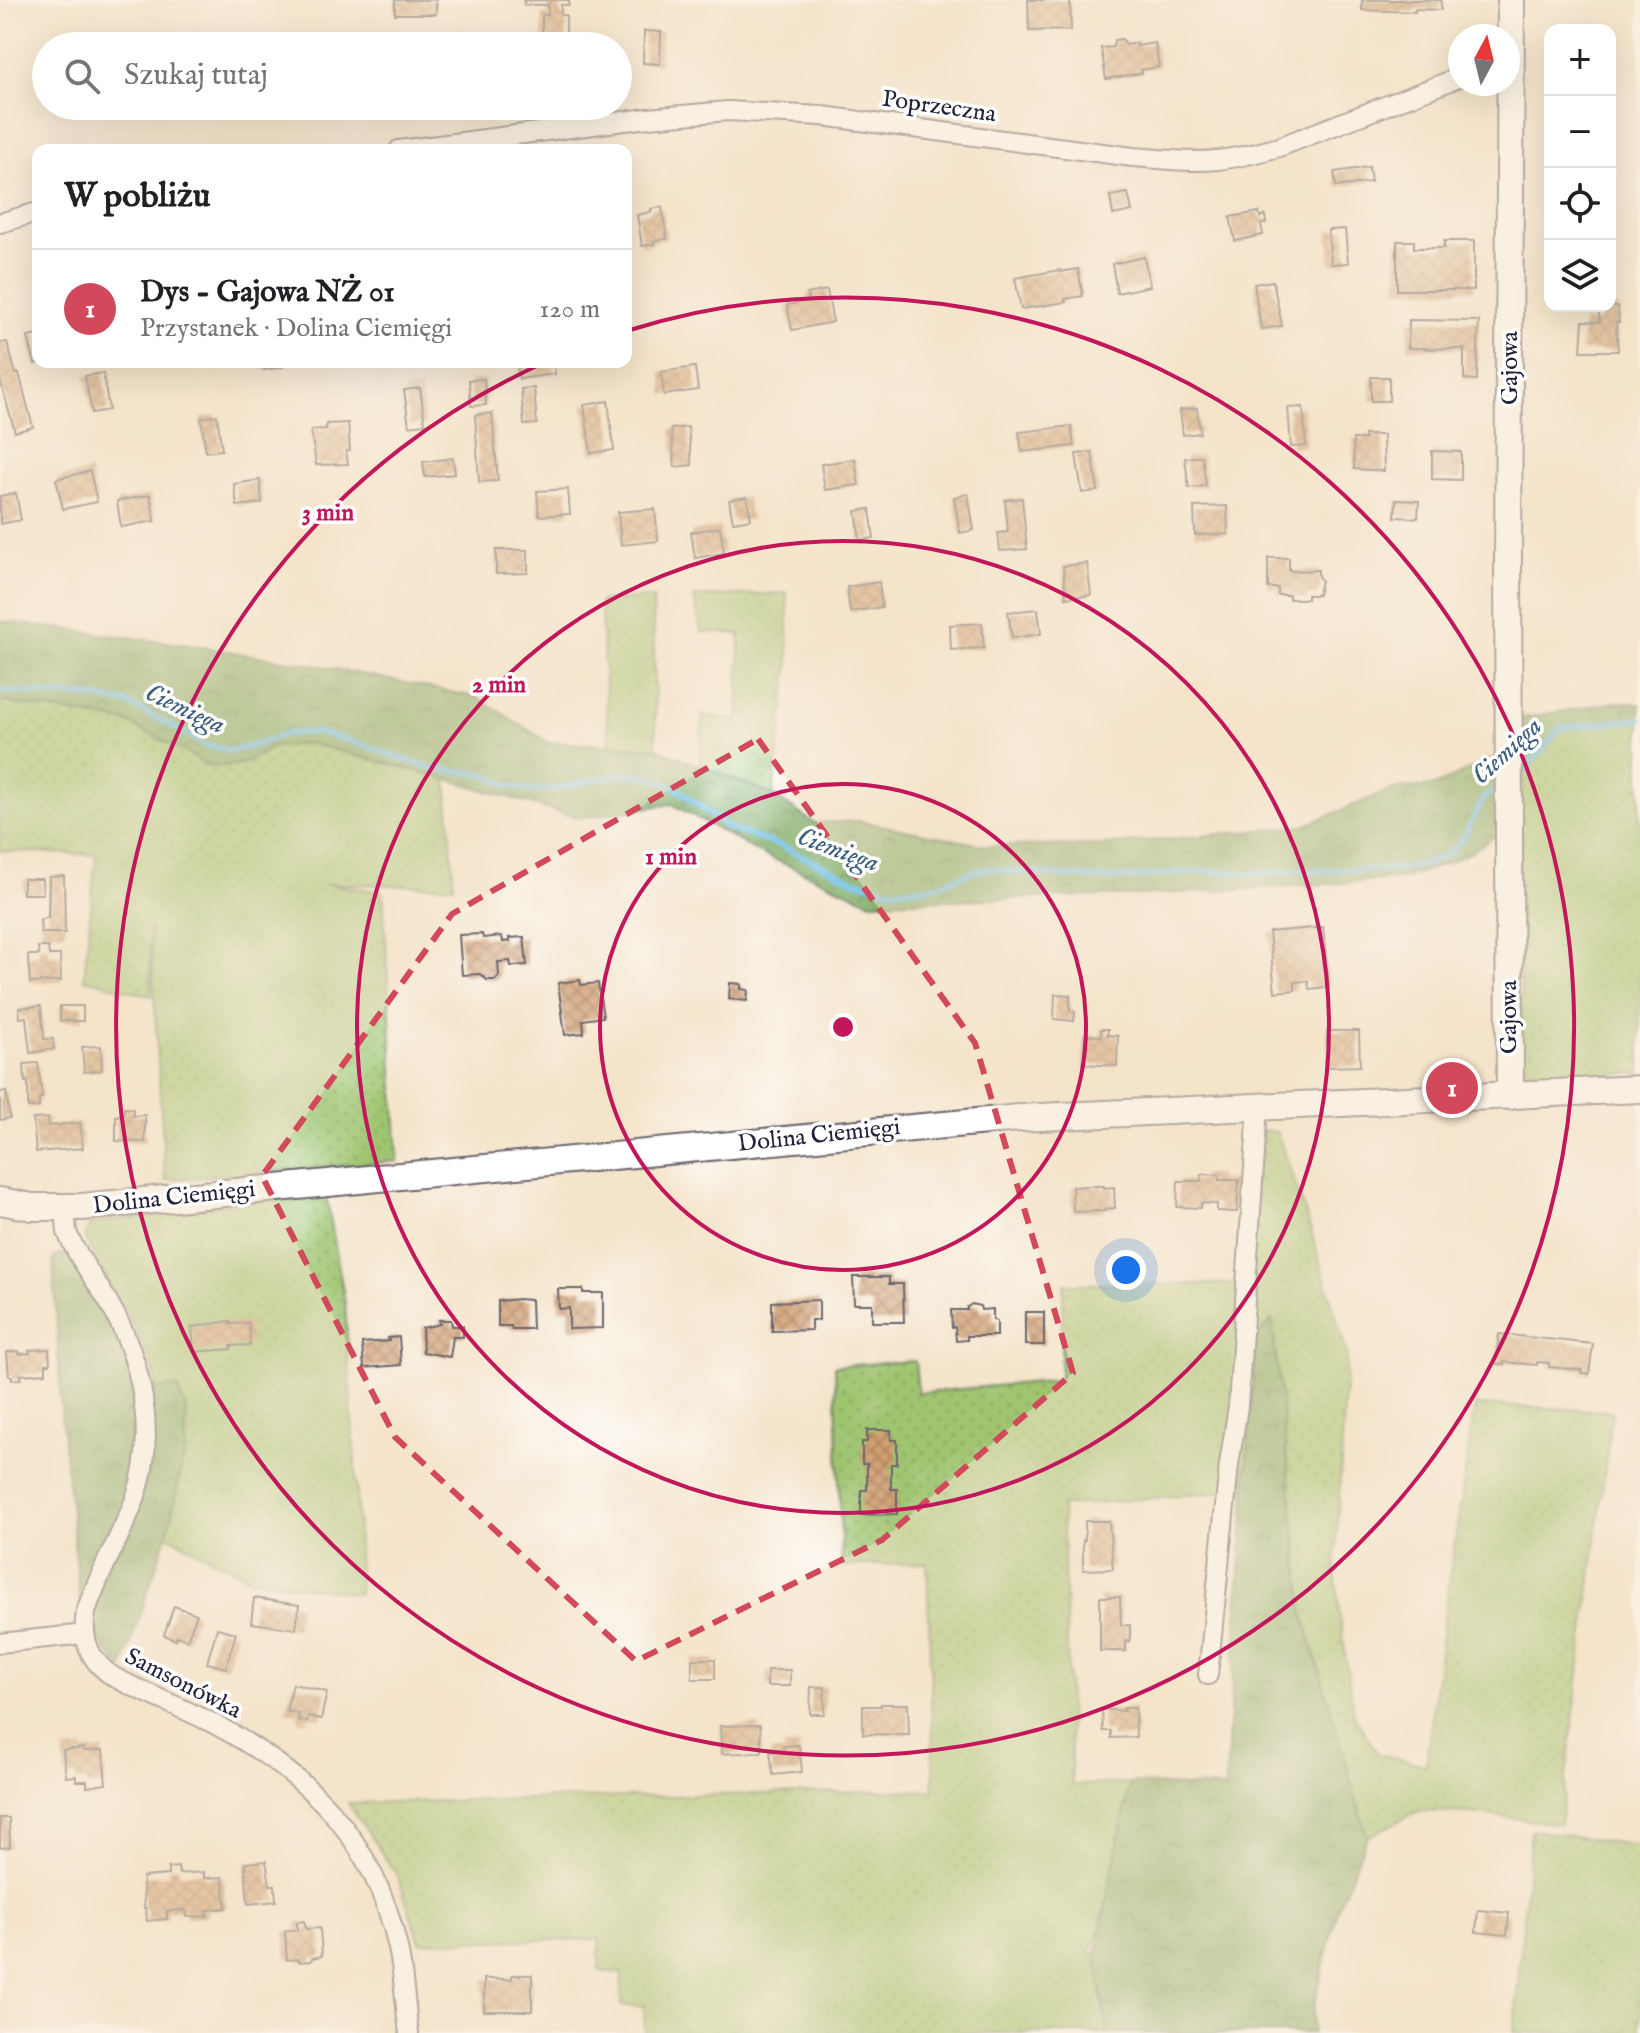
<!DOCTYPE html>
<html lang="pl">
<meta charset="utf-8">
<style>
body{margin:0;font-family:"IM FELL English",serif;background:#f6f6f6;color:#202124}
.controls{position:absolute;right:24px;top:24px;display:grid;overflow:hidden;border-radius:16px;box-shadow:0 8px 32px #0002}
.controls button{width:72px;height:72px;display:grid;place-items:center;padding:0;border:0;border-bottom:2px solid #e0e0e0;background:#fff;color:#202124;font:40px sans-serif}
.compass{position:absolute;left:1448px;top:24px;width:72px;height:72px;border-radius:50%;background:#fff;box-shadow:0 8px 32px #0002;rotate:7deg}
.you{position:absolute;left:1126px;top:1270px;width:28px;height:28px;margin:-20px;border:6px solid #fff;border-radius:50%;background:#1a73e8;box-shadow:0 0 0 12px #1a73e833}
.badge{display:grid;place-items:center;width:52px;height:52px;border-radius:50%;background:#d1495b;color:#fff;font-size:26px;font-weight:700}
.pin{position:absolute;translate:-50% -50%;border:4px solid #fff;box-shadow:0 2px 8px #0006}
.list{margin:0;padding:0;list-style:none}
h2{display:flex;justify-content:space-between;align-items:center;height:104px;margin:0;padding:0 32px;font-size:34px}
h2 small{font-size:26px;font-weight:400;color:#757577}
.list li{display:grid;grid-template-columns:52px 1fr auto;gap:24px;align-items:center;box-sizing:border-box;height:120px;padding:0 32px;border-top:2px solid #e0e0e0}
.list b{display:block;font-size:30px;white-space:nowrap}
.list p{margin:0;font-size:26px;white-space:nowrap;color:#757577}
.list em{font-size:26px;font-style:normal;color:#757577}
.icon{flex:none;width:44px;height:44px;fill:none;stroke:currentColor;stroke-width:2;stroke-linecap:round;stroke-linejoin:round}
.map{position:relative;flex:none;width:1640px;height:2033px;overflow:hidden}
.search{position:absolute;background:#fff;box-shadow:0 8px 32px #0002;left:32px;top:32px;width:600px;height:88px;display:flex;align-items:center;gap:20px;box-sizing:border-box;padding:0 28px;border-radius:44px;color:#757577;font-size:30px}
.panel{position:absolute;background:#fff;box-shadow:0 8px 32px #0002;left:32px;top:144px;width:600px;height:224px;border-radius:16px}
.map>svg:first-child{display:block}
.grass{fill:url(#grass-dots);stroke:#607456;stroke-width:2}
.forest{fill:url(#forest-crowns);stroke:#50664e;stroke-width:2}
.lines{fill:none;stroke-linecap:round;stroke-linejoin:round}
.stream{stroke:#66bbe3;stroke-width:6}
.building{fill:url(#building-cross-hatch)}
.street-casing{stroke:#6c666d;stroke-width:22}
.secondary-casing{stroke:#6c666d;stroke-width:30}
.street{stroke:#fff;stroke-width:18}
.secondary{stroke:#fff;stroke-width:26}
.marked{fill:none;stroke:#d1495b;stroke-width:6;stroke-dasharray:16 10;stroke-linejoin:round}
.ring{fill:none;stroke:#c2185b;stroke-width:4}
.labels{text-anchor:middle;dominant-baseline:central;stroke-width:7;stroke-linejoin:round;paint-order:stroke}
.street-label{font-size:24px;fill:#22223b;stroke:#fff}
.water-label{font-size:26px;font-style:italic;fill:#3d5f7e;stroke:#fff}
.centre{fill:#c2185b;stroke:#fff;stroke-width:4}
.ring-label{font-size:24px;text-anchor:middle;font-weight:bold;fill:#c2185b;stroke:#fff;stroke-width:7;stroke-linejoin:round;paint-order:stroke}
</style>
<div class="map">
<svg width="1640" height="2033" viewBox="0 0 1640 2033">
<defs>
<pattern id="grass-dots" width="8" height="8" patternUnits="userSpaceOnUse" patternTransform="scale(2)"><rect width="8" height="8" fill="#9fc570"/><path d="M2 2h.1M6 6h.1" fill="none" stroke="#89a962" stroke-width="1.8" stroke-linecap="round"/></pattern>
<pattern id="forest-crowns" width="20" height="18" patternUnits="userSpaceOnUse" patternTransform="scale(2)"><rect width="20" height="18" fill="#7faa62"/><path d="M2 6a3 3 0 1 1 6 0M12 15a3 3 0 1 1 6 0" fill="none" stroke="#688a52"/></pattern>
<pattern id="building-cross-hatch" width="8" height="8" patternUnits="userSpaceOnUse" patternTransform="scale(2)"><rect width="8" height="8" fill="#d29f71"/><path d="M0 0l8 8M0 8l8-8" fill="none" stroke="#aa815e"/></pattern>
</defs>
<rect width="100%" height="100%" fill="#fff"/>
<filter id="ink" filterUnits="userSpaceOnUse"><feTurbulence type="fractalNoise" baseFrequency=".0125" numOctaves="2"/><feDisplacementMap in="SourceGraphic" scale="16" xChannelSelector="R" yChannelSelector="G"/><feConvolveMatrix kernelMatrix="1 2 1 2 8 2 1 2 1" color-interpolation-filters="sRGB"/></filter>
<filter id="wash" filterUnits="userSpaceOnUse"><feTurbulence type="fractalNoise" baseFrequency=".006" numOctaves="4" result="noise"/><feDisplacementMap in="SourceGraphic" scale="32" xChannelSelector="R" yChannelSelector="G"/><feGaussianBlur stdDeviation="1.8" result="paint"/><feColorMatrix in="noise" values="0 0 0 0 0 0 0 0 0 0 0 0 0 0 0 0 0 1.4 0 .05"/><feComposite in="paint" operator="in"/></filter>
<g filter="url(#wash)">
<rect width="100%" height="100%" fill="#f4e4ca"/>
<path class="grass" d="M787 593 789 664 773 795 699 765 703 715 738 720 740 634 701 632 694 597Z
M653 598 656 748 609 745 600 601Z
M0 701 127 722 184 751 209 767 241 764 273 747 309 743 447 779 454 886 326 884 383 892 398 1161 165 1180 150 926 151 996 84 979 96 855 0 851Z
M1640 719V1073L1545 1077 1531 1074 1520 1060V804L1524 770 1561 728Z
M1242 1129 1277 1132 1306 1214 1347 1354 1335 1569 1340 1618 1354 1716 1378 1754 1426 1765 1447 1596 1475 1405 1612 1411 1560 1824 1470 1813 1418 1811 1367 1837 1304 1616 1272 1321 1256 1338 1245 1490 1062 1506 1072 1785 1130 1783 1101 1926 1090 1953 1096 1954 1107 2033H645L644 2006H621L622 1973 599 1971V1939L420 1942 398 1877 348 1803 934 1790 927 1563 842 1566 835 1366 915 1361 918 1393 1060 1380 1064 1284H1248Z
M326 1194 345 1303 357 1496 359 1594 250 1579 167 1535 185 1450 177 1386 156 1390 154 1371 139 1338 123 1306 84 1238 89 1225 106 1221 163 1215 238 1202Z
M1531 1830 1640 1846V2033H1514Z"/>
<path class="forest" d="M0 621 196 646 320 666 476 697 548 742 656 748 773 795 814 823 859 821 988 846 1104 845 1304 826 1393 789 1435 786 1493 758 1498 801V834L1471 852 1442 865 1404 878 1343 883 1143 895 871 902 762 854 672 804 578 818 447 779 309 743 273 747 241 764 209 767 184 751 126 722 0 701Z
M1615 702 1640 704V719L1561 728 1523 770 1522 718Z
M65 1253C94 1296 126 1341 133 1393L177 1386 186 1410 185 1450 167 1535 122 1669 104 1648 80 1600 62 1424 53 1258Z
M1272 1320 1304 1616 1367 1837 1337 1911 1313 2010V2033H1107L1096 1954 1130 1783 1225 1788 1256 1337Z"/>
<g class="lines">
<path class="stream" d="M0 691 84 696 126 703 176 728 204 745 230 751 255 745 284 734 317 732 347 740 434 769 484 774 509 786 533 790 556 789 611 776 644 774 676 788 730 829 781 846 855 881 893 890 932 887 970 872 992 869 1038 874 1111 879 1203 871 1254 874 1300 871 1403 869 1429 863 1451 852 1463 838 1485 796 1500 785
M1515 774 1524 770 1561 728 1640 719"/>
</g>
<g id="blocks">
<path class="building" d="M395 0H436V14H395Z
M524 0H569V5H561V15H566V46H542V15H548V5H524Z
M1028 0H1070L1071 30 1029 31Z
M1362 0H1441V10L1415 9V12L1362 10Z
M644 31 661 32 660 64 643 63Z
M1122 39 1126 45 1137 43V46L1155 43 1159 67 1141 70 1142 73 1106 79 1101 48 1113 47 1114 40Z
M1369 167 1371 182 1336 187 1334 172Z
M1128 193 1132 211 1113 215 1110 196Z
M662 207 667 239 653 241 654 244 642 246 637 215 651 212V209Z
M1259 212 1260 217 1265 215 1266 223 1261 224 1263 235 1235 241 1230 217Z
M1345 229 1348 263 1331 264 1328 230Z
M1397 241H1414V248H1444V241H1474V290H1397Z
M1144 257 1150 286 1117 293 1112 264Z
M1078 269 1083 296 1065 299 1066 302 1021 309 1015 278 1060 270V272Z
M1273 281 1282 326 1261 329 1254 284Z
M827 290 833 322 792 330 787 305 809 301 807 294Z
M1598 307H1618L1619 322H1616L1618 351H1581L1583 321 1600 322Z
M1409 320 1479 321 1477 380 1464 379V349L1408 348Z
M38 335V363L35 364 28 337Z
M7 342 16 374 19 373 33 427 15 432 0 380V343Z
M262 362H282L283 367 264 370Z
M517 362H553L555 374 519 379Z
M695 367 698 390 664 395 661 372Z
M103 373 109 410 92 413 85 376Z
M1371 377H1389V401H1371Z
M484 379 486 405 471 406 469 380Z
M420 388 425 424 409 426 404 390Z
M534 388 537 424 524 425 521 389Z
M608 401 614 450 591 453 584 405Z
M1303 407 1306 446 1291 447 1288 408Z
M1197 408 1200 433 1183 435 1180 410Z
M492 413 498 481 479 482 475 415Z
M217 415 222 450 206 452 201 418Z
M348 423 350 451H346L348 464 316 465 311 430 326 429V424Z
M1071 426 1074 446 1022 452 1019 432Z
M688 427 692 465 675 467 671 429Z
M1364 435H1383L1384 471 1354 469 1353 439H1365Z
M1432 451 1461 452V480L1432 479Z
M1092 452 1098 491 1082 493 1076 454Z
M1202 456 1206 486 1189 488 1185 458Z
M453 458 455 474 425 477 423 462Z
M855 459 859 485 825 490 821 464Z
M90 471 97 502 63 509 56 479Z
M260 480 262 503 237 506 234 484Z
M568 489 570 514 539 516 537 491Z
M16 493 21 520 0 524V496Z
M968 494 974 530 960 533 954 497Z
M150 495 155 521 121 527 117 501Z
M747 497 751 519 733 522 729 500Z
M1022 498 1027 549 1000 551 998 533 1008 532 1005 500Z
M1396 500 1419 501 1418 518 1395 517Z
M1227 506 1228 534 1195 535 1194 507Z
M655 509 658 541 621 545 618 512Z
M870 509 874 538 860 540 856 511Z
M720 527 724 553 695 558 691 532Z
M496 550H528V573L496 574Z
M1268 558H1289V570L1293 571 1318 570V576L1321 580 1318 595H1307V599H1289V595H1278V588H1268Z
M1087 563 1091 595 1066 598 1063 566Z
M879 582 882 607 850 612 847 587Z
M1038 609 1041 634 1012 638 1008 612Z
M982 623 984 648 951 650 950 625Z
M64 876 65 933H41L40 919 48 918 49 877Z
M23 879H42L43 894H23Z
M1323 927 1329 987 1309 989 1308 981 1295 982V990L1275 992 1269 932Z
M482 934 483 938 502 936 503 942 510 941 509 938 524 937 527 965 511 966 510 961 498 962 499 976 495 980H487L480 974 462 975 459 935Z
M38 947H48L49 955H60L61 981 30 983 28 955H39Z
M580 980 581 985 598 983 603 1017 583 1020 584 1033 565 1035 558 983Z
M730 983 741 984V989L748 990 747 1001 729 999Z
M1055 994 1070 995V1011L1075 1012 1074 1021 1054 1019Z
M41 1006 44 1039H53L54 1049 30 1053 26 1017 20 1018 19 1008Z
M60 1006H83V1021H60Z
M1101 1029H1108L1107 1035 1118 1036 1117 1066 1083 1064 1085 1035 1101 1036Z
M1327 1031H1359L1360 1066 1328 1067Z
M101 1046 102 1070 84 1072 82 1047Z
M38 1063 42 1098H39V1107L28 1108V1081L25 1082 24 1064Z
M6 1091 10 1118 0 1120V1092Z
M124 1108 133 1109V1116L145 1115V1142L116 1141V1116L124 1115Z
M48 1118V1126L80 1123 83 1148 36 1152 33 1119Z
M1201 1174 1219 1175V1180H1239L1237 1212 1217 1211V1204L1201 1203V1208L1177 1207 1178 1181H1201Z
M1087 1186H1104V1188L1114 1187 1115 1208 1105 1209V1211L1073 1212 1072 1187Z
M853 1277H889V1284H903L904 1322H872V1304H854Z
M558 1289H583V1293H603V1328L569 1329V1308L559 1309Z
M518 1299 531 1300 532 1329H512L511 1326H498V1301Z
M819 1300V1320H811V1330L772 1331V1302Z
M972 1304 980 1306 981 1310 993 1309V1320L997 1321V1336H967V1340L956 1341 955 1327 952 1328 951 1310H967V1307Z
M1025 1312H1044V1345H1025Z
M439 1320H451L452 1326H463V1337H453L450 1357 423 1352 422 1328 440 1324Z
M230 1321V1324L249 1323 250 1345 231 1346V1349L194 1352 192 1327Z
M1499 1334 1593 1344 1589 1374 1581 1373 1582 1370 1549 1367V1363L1537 1362V1365L1504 1362V1365L1496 1364Z
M399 1337 401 1365 364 1368 362 1343 389 1341 388 1338Z
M49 1349 50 1364H46V1373L20 1375 21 1379 12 1380V1376H9L7 1352 19 1351V1354L30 1353 29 1350Z
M867 1430H891V1440H897V1464H891V1489H897V1514L861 1515V1490H867V1464H862V1442H867Z
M1085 1521H1109L1113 1569 1083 1570V1540H1085Z
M1100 1597H1120L1121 1625H1130V1641H1126V1651H1100Z
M254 1598 299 1605 296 1629 251 1623Z
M174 1606 197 1614 187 1640 177 1636 176 1640 164 1635Z
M217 1628 236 1633 226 1668 207 1663Z
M692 1659H715V1679H692Z
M767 1670H790V1686H767Z
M293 1684 327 1692 321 1719 308 1716 307 1722 298 1720 299 1714 286 1711Z
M811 1687H825L824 1714H810Z
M881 1704H908L909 1735 863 1734V1706H881Z
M1124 1708H1135L1136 1737 1111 1738V1731H1103L1102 1709 1124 1711Z
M760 1725 762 1752 722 1754 720 1726Z
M799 1745 802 1772 773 1775 770 1752 784 1751 783 1746Z
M84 1748V1751L103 1750 106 1784 87 1787V1781H76V1776L66 1777 63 1750Z
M0 1818H9L10 1847 0 1848Z
M266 1861 270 1885H275L276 1901 248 1904 245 1868H247L245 1863Z
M178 1867 179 1874 204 1872V1878L223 1877 226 1908 207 1910V1916L187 1917 186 1910 167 1911V1919L147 1921 146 1908H144L143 1877 168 1875V1868Z
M1478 1910 1509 1913 1507 1935 1476 1932Z
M304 1921 306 1929 320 1928 322 1956 312 1958 311 1961 300 1962 297 1959 287 1960 285 1931 297 1930V1922Z
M512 1975H532V2011H484V1979H512Z"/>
</g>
</g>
<g filter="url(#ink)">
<use href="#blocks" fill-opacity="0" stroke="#6c666d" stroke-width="2"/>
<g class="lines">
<defs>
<path id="street" d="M399 150 648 118 728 111 822 116 1133 157C1161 159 1189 163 1217 160 1238 158 1258 153 1279 147L1460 77
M0 223 38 212
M65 1208 67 1232 70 1239C81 1262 96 1281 109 1303 142 1360 158 1435 135 1499 121 1537 98 1573 86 1612 81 1640 90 1662 114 1677 146 1694 181 1707 214 1724 310 1775 374 1838 398 1948 404 1976 405 2005 409 2033
M0 1643 85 1634
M1208 1675 1229 1465 1238 1406 1258 1107"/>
<path id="secondary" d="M1510 1096 1508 559 1511 0
M0 1201 32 1207H82L379 1178 1019 1118 1640 1089"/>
</defs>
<use href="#street" class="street-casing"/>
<use href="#secondary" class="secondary-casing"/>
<use href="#street" class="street"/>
<use href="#secondary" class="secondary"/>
</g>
</g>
<path d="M0 0H1640V2033H0ZM758 739 975 1043 1073 1373 882 1540 636 1661 395 1437 262 1176 452 914Z" fill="#f4e4ca" fill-opacity=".55" fill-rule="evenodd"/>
<path class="marked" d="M758 739 975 1043 1073 1373 882 1540 636 1661 395 1437 262 1176 452 914Z"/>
<g class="ring">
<circle cx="843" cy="1027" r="243"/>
<circle cx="843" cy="1027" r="486"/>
<path d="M630 330A729 729 0 1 1 541 364"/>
</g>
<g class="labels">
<g class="street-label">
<text transform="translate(939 107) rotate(8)">Poprzeczna</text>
<text transform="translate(1510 368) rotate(-90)">Gajowa</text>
<text transform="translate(1509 1017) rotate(-90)">Gajowa</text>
<text transform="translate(819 1136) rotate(-6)">Dolina Ciemięgi</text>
<text transform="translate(174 1198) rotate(-6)">Dolina Ciemięgi</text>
<text transform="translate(183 1684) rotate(27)">Samsonówka</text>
</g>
<g class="water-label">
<text transform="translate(185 709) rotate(25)">Ciemięga</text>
<text transform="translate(1507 751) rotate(-43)">Ciemięga</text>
<text transform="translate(838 850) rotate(20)">Ciemięga</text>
</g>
</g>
<circle cx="843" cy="1027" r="12" class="centre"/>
<g class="ring-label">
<text x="328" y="520">3 min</text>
<text x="499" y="692">2 min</text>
<text x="671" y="864">1 min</text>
</g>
</svg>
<div class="controls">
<button>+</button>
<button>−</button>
<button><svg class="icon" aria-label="locate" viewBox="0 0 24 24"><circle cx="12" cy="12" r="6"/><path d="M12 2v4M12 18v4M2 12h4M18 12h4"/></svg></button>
<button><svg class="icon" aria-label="layers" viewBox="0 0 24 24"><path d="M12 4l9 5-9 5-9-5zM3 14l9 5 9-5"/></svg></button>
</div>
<svg class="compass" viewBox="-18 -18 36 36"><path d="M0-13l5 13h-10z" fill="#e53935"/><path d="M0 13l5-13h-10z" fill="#757577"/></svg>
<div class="you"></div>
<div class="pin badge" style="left:1452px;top:1088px">1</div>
<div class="search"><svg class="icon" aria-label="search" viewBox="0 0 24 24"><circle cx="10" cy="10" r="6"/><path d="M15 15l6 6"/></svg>Szukaj tutaj</div>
<section class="panel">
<h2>W pobliżu<small></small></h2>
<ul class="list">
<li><span class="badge">1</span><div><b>Dys - Gajowa NŻ 01</b><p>Przystanek · Dolina Ciemięgi</p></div><em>120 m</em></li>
</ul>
</section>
</div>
